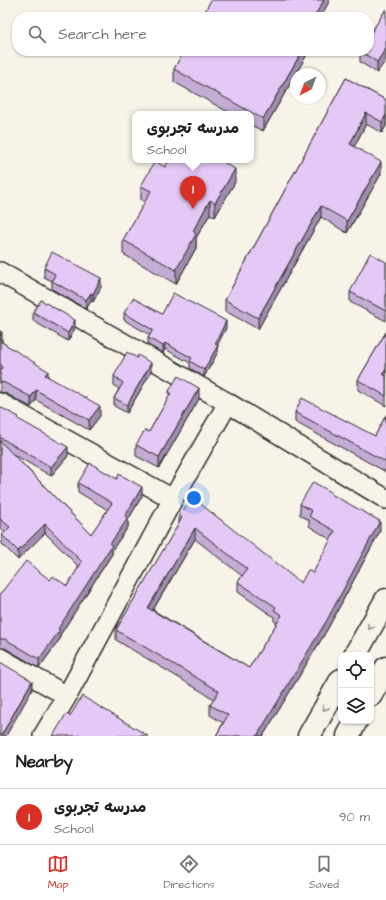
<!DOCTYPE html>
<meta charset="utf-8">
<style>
body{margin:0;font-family:"Architects Daughter","Playpen Sans Arabic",sans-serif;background:#f2f2f2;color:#222}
.controls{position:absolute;right:12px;bottom:12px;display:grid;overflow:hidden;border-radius:8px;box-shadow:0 1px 3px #0004}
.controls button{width:36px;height:36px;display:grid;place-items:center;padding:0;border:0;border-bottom:1px solid #e0e0e0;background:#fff;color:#222;font:20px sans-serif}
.compass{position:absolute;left:290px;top:68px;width:36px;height:36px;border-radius:50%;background:#fff;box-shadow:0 1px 3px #0004;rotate:221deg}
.you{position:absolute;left:194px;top:498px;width:14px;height:14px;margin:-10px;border:3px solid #fff;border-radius:50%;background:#1a73e8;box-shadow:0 0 0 6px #1a73e833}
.badge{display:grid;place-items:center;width:26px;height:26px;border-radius:50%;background:#d93025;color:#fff;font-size:13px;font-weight:700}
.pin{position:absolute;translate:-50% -33px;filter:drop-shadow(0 1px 2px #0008)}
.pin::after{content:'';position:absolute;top:21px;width:14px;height:12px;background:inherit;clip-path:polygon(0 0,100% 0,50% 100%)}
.popup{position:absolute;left:132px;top:111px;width:122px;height:52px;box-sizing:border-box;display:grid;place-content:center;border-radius:8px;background:#fff;filter:drop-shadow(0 1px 3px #0005);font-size:13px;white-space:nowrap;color:#767676}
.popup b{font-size:15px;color:#222}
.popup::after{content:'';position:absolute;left:50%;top:100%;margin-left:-8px;border:8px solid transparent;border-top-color:#fff}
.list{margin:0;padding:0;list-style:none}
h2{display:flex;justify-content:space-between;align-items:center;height:52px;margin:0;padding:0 16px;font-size:17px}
h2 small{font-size:13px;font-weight:400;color:#767676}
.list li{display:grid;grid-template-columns:26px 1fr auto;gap:12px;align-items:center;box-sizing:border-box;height:56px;padding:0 16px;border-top:1px solid #e0e0e0}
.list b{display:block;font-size:15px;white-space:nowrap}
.list p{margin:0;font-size:13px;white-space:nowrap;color:#767676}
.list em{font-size:13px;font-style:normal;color:#767676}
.icon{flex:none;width:22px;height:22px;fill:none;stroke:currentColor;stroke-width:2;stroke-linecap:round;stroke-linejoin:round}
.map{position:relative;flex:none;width:386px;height:736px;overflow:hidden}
.search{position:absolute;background:#fff;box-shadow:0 1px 3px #0004;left:12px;right:12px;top:12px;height:44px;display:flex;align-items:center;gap:10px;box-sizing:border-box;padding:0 14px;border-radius:16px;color:#767676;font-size:15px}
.sheet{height:108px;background:#fff}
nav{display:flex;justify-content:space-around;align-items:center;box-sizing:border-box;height:56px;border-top:1px solid #e0e0e0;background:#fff;font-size:11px;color:#767676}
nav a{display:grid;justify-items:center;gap:2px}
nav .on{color:#d93025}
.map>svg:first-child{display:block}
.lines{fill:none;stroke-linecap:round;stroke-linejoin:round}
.street-casing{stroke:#2b2b2b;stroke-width:22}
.secondary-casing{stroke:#2b2b2b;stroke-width:25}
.street{stroke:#f7f3e8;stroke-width:19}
.secondary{stroke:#f7f3e8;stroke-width:22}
.wall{fill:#c4acd4;stroke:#2b2b2b;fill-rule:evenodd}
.shaded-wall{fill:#a08cac;stroke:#2b2b2b}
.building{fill:#e4c8f6;stroke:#2b2b2b;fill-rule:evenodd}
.oneway{stroke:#918f8a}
</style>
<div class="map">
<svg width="386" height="736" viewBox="0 0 386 736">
<rect width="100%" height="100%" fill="#f7f3e8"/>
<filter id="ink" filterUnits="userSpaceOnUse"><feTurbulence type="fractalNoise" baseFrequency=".025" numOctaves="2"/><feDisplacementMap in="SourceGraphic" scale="8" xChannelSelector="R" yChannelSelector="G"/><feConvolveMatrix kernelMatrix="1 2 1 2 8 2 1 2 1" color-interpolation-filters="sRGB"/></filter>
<g filter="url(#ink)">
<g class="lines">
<defs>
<path id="street" d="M0 272 228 403 386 499
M0 403 173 499
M0 658 67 696
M43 736 67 696 173 499 228 403"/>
<path id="secondary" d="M355 655 386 600
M371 695 386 668
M309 736 341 680
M348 736 356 721"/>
</defs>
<use href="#street" class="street-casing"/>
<use href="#secondary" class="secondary-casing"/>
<use href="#street" class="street"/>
<use href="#secondary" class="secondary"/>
</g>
<path class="wall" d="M386 9 377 73 360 62V51Z
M184 51H309L263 131 251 125V114H232L174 82V69Z
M346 78 386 100V126L382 133 366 124 354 147 381 174 347 233 321 217 258 329 225 311V300Z
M165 167 235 182 215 217 210 214 196 238V248L176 284 123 254V240L145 202 141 200V186Z
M386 262V321L350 302V292Z
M44 268 101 287 93 302 91 301 86 309 52 289V281L44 277Z
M33 312 75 328 68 341 33 321Z
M124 313 162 314 226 328 217 345 218 352 204 377 190 368V363L165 349 163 353 148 345V338L150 335 124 320Z
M0 331 2 342 100 416 89 430 36 400 31 407 5 393 0 392Z
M386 332V406L358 390V380Z
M151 372 127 413 114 406V398L119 389 114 385V376Z
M169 391 199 399 159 468 136 456V445L149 432 169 397Z
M0 407 68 456 51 476 13 454 91 534 108 510 78 492V483L142 496 128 520V527L112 550V554L60 635V639L39 668 5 648H0V594L50 580 67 586 79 567 45 533 18 560 2 544V535L5 532 0 528Z
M295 412 375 436 386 415V472L295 422Z
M331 494 380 531 327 630 263 736H216L223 723 210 715V705L214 699 116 640V630L179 524V515L301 583 313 573 331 540 309 526V520L300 515V504ZM195 539 242 576 238 582V592L274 617V621L277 623 249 668 153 610Z"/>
<path class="shaded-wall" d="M324 0H330L321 17H314Z
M386 48V60L377 73V62Z
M302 51H309L263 131V119Z
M366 113V124L350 155V144Z
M386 115V126L382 133V122Z
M381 162V174L347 233V221Z
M235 169V182L215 217V203Z
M210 200V214L196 238V248L176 284V270L193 231Z
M321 206V217L258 329V318Z
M101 278V287L93 302V294Z
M91 293V301L86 309V300Z
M75 320V328L68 341V333Z
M226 321V328L215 350V344Z
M2 332V343L0 346V336Z
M165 343V349L163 353V346Z
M218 345V352L204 377V370Z
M151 363V372L127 413V405Z
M386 369V379L383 374Z
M48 371V381L45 375Z
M199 388V399L159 468V457Z
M36 390V400L31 407V397Z
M100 406V416L89 430V420Z
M68 447V456L51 476V467Z
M142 487V496L128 520V527L112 550V554L60 635V639L39 668V659L110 544 125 516Z
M380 521V531L327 630 263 736H257Z
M45 524V533L18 560V551Z
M195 528V539L148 618V608Z
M32 681V690L6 736H1Z"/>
<path class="building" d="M211 0H324L314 17H202Z
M386 9V48L377 62 360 51H369V36Z
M184 51H302L263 119 174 69Z
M346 78 386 100V115L382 122 366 113 350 144 381 162 347 221 321 206 258 318 225 300Z
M169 160H220L235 169 215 203 210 200 193 231 196 234 176 270 123 240 151 191 141 186 155 161 165 167Z
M52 252 101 278 93 294 91 293 86 300 52 281 55 274 44 268Z
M370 253 386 262V311L350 292Z
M173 293 226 321 215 344 218 345 204 370 190 361 192 358 165 343 163 346 148 338 153 330 124 313 133 298 162 314Z
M41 300 75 320 68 333 33 312Z
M0 331 2 332 0 336Z
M386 332V369L383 374 386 376V396L358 380Z
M0 341 48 371 45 375 100 406 89 420 36 390 31 397 5 383 0 382V372L3 367 0 364Z
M127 352 137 358 138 355 151 363 127 405 114 398 123 383 114 376Z
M178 376 199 388 159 457 136 445 145 430 149 432 171 393 169 391Z
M302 398 375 436 386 415V462L295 412Z
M0 407 19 417 18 419 68 447 51 467 1 438H0Z
M0 441 91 534 112 503 78 483 90 463 117 479 119 474 142 487 125 516 128 518 110 544 112 545 58 629 60 630 39 659 5 639H0V594L26 561 50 580 53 576 67 586 82 562 45 524 18 551 2 535 10 527 0 519Z
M313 482 331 492V494L380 521 327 620 257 736H216L228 715 210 705 219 691 116 630 182 518 179 515 193 498 301 583 308 570 313 573 335 531 309 516 312 511 300 504ZM195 528 247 569 238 582 276 607 274 610 282 615 249 668 148 608Z
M0 662 32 681 1 736H0Z
M82 696 148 736H53L66 714 70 716Z"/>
<defs><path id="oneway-chevron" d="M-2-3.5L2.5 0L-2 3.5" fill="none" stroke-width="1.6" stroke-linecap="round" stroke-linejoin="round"/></defs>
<g class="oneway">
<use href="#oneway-chevron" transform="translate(370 627) rotate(119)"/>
<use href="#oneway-chevron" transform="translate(325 708) rotate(119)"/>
</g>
</g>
</svg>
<div class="controls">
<button><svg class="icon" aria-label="locate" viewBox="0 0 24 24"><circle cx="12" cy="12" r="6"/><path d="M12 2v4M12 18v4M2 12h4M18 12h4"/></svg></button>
<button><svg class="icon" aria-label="layers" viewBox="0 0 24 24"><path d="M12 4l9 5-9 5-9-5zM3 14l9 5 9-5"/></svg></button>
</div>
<svg class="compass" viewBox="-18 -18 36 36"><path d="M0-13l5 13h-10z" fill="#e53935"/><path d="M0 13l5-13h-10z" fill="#767676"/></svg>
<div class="you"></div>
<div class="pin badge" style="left:193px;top:209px">1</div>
<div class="popup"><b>مدرسه تجربوى</b>School</div>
<div class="search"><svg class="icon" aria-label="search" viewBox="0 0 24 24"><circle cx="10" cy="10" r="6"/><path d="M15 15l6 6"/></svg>Search here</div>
</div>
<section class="sheet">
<h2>Nearby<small></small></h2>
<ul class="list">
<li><span class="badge">1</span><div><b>مدرسه تجربوى</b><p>School</p></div><em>90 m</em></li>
</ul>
</section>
<nav>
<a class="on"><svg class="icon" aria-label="map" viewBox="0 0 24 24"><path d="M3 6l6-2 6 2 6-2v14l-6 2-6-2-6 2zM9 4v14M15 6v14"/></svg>Map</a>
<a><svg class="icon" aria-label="directions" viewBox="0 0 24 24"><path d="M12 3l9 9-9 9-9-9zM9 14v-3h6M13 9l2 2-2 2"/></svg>Directions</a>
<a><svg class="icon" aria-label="saved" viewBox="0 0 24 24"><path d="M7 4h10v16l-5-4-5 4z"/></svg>Saved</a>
</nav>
